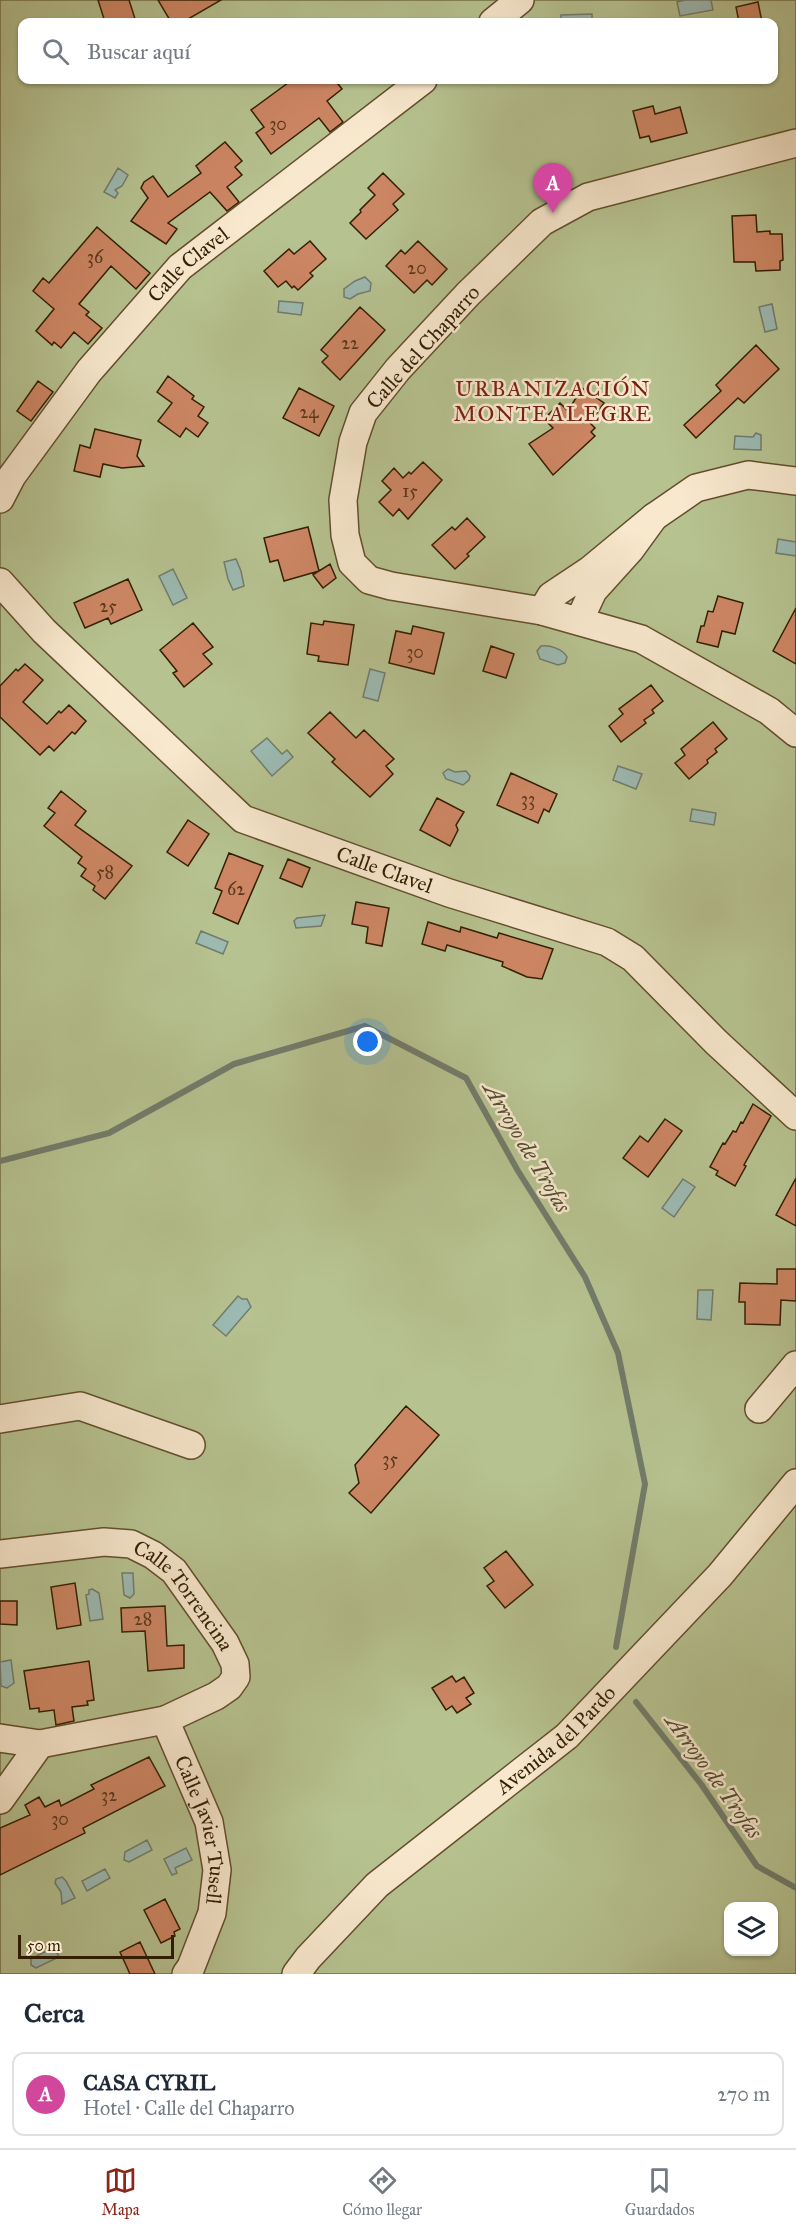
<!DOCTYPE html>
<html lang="es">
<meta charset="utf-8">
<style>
body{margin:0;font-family:"IM FELL Great Primer",serif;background:#f6f6f7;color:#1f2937}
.controls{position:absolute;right:18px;bottom:18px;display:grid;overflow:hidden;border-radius:12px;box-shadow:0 2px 4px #0004}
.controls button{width:54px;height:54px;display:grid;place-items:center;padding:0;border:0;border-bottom:2px solid #e0e1e3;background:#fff;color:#1f2937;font:30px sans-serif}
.scale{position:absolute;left:18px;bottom:15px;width:156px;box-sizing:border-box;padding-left:6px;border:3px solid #331e01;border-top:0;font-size:16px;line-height:21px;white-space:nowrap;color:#331e01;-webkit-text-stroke:4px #f8e8cd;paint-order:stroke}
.you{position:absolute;left:368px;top:1042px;width:21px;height:21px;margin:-15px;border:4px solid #fff;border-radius:50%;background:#1a73e8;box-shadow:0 0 0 9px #1a73e833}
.badge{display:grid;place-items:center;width:39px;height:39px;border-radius:50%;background:#8f2418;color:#fff;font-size:20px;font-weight:700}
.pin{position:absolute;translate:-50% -50px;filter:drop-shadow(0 2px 3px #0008)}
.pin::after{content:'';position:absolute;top:32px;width:21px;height:18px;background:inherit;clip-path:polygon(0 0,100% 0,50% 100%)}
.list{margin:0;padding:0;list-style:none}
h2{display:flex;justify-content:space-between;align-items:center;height:78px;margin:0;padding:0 24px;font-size:26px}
h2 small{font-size:20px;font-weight:400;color:#747a83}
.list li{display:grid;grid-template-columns:39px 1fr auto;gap:18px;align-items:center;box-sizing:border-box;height:84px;margin:0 12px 12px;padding:0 12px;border:2px solid #e0e1e3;border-radius:12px}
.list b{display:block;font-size:22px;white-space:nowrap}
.list p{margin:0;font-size:20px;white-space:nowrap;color:#747a83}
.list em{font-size:20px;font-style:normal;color:#747a83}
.icon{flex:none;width:33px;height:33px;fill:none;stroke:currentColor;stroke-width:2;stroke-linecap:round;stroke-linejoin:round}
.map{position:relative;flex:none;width:796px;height:1974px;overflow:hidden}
.search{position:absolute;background:#fff;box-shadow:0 2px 4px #0004;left:18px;right:18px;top:18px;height:66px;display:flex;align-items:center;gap:15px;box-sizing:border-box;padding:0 21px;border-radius:12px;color:#747a83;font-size:22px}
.sheet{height:174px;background:#fff}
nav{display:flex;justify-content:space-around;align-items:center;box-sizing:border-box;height:84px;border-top:2px solid #e0e1e3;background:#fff;font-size:16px;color:#747a83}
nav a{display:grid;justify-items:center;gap:3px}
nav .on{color:#8f2418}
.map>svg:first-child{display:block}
.green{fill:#b6c290;stroke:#747048;stroke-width:1.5;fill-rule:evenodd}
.water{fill:#9cbab2;stroke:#727c6b;stroke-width:1.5}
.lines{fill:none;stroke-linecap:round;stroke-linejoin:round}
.stream{stroke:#727c6b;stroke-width:6}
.building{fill:#cd8664;stroke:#331e01;stroke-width:1.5}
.minor-casing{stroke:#634e2d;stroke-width:30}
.minor{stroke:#f8e8cd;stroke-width:27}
.labels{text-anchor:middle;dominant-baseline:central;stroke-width:5;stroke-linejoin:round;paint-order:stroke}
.number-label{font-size:18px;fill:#5a381a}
.street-label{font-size:21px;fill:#331e01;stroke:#f8e8cd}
.neighbourhood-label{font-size:22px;letter-spacing:1.5px;fill:#7a1f14;stroke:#f8e8cd}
.water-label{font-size:22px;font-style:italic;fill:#524d36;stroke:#f8e8cd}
</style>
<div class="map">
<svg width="796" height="1974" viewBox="0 0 796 1974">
<rect width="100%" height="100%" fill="#f4dcb2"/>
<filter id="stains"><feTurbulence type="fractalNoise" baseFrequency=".00333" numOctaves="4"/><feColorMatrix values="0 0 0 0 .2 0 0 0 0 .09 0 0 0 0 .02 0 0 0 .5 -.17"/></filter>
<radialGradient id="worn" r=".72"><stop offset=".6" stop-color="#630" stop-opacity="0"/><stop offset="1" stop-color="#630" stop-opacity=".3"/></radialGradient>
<path class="green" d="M0 0H796V1974H0ZM22 22H774V80H22ZM728 1906H774V1952H728Z"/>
<path class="water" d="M685 0H711L713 10 680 16 677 2Z
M592 14V22H561V15Z
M118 168 128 175 122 186 115 190 118 193 115 198 104 192Z
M365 277 371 283 370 291 358 294 350 299 344 297V289L355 281Z
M279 301 303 303 301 315 278 312Z
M772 304 777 329 765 332 759 307Z
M756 433 761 435V450L734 449 735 436 753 437Z
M778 539 796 542V556L776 553Z
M236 559 241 571 244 586 233 590 228 579 224 562Z
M173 569 187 598 173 605 159 576Z
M541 646C550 645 563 649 567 657L565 663 558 665 540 659 537 651Z
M370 669 385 673 378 701 363 697Z
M267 738 282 754 287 750 293 757 272 776 251 751Z
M618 766 642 774 636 789 613 780Z
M448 769 455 772 466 771 470 776 469 780 463 785 446 779 443 773Z
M692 809 716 813 714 825 690 821Z
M325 915 321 926 296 928 294 921 297 918Z
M201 931 228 942 223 954 196 943Z
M683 1179 695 1187 674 1217 662 1208Z
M698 1290H713L711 1320 697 1319Z
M238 1296 242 1299H247L251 1307 226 1336 213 1325Z
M122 1573H133L134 1594 130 1598 124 1595Z
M92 1589 99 1593 103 1619 90 1621 86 1595 89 1594V1590Z
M11 1660 14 1683 7 1688 1 1686 0 1662Z
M147 1840 152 1850 129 1862 124 1860 125 1852Z
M186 1848 192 1860 175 1868 177 1873 172 1875 164 1859Z
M105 1869 110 1878 87 1891 82 1881Z
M62 1877 66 1881 75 1898 62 1904 61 1892 55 1883 56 1879Z
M54 1947 59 1957 36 1968 31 1965V1959Z"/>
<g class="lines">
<path class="stream" d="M0 1161 109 1133 234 1064 365 1026 466 1078 518 1171 585 1277 618 1353 645 1484 616 1647
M636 1702 701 1784 757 1866 796 1888"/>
</g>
<path class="building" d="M98 0H129L136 22H105Z
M158 0H221L183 22H171Z
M758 2 762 22H739L736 7Z
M292 80H335L342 89 327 101 343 122 330 132 319 118 271 154 256 133 264 127 251 110Z
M653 106 655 114 680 107 687 133 651 142 649 136 640 138 633 111Z
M225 142 242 161 235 167 242 175 227 187 239 202 227 211 210 192 168 223 177 229 166 244 131 221 148 198 141 188 144 182 153 176 168 197 201 173 196 166Z
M383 173 404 194 393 204 398 210 366 239 350 223 361 212 360 210 375 195 368 188Z
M756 215 757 232 770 231V234H782L783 260 780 261V270L756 271 755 262H734L732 216Z
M97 227 150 273 136 289 111 266 79 304 89 312 86 315 102 328 88 344 74 332 61 348 54 342 52 345 36 331 54 309 33 291 43 278 49 283Z
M310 241 326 259 310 273 313 276 298 290 294 286 292 288 286 281 278 287 264 271 289 249 294 254Z
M418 241 447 269 432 285 427 280 414 293 386 266 401 250 405 254Z
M360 307 385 330 340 380 322 362 328 356 321 350Z
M756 345 779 369 744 403 738 398 696 438 684 425 721 391 716 385Z
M168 376 194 396 192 399 204 407 198 416 208 423 198 437 186 428 180 437 158 421 172 403 157 392Z
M38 381 53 392 31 421 17 411Z
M299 388 334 406 319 436 283 418Z
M582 388 604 403 590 423 595 428 591 432 595 436 553 475 529 444 553 428 544 419 560 403 568 411Z
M95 429 141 440 137 456 144 466 122 468 103 464 100 477 74 471 80 445 90 448Z
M423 462 442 480 408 519 399 509 393 516 379 502 391 490 382 481 394 468 403 478 409 472 411 474Z
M467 518 485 537 467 554 469 556 455 569 432 545 452 527 455 530Z
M308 527 319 571 330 564 336 578 323 588 313 575 319 571 284 581 278 560 270 562 264 538Z
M128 579 142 610 111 624 108 618 85 628 74 603Z
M718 596 743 603 735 634 722 631 718 647 697 642 701 626H704L708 611 713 612Z
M796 608V664L773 651Z
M324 621 354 625 348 665 318 661 319 656 307 654 311 623 323 625Z
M193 623 213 647 203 654 212 664 184 687 173 673 177 671 160 650Z
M413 626 444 633 434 674 389 663 396 631 411 634Z
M491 646 514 654 506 678 483 671Z
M25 664 43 680 23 702 47 724 59 711 61 713 69 705 86 721 75 734 72 732 54 751 49 746 40 755 0 717V686L16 669 18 671Z
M651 685 663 701 652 710 654 713 644 720 646 723 621 742 609 726 623 714 619 709Z
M330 712 356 738 364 730 394 759 386 766 393 774 370 797 332 762 335 759 308 733Z
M713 722 727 739 715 749 717 752 707 760 708 763 689 779 675 763 685 755 681 749Z
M511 773 557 794 549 812 544 809 538 823 497 805Z
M61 791 86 811 75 825 132 866 105 899 93 890 95 886 81 876 86 869 78 863 82 857 44 826 55 813 48 808Z
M437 798 464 812 456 825 458 830 450 846 420 830Z
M188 820 209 834 188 866 167 852Z
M229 853 263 866 238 924 213 913 222 891 215 888Z
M288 859 310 868 302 887 280 878Z
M356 902 389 908 382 946 366 943 368 927 352 924Z
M428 922 460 932 461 927 497 938 499 933 553 949 542 979 527 977 502 966 503 962 447 945 445 951 422 944Z
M753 1104 771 1116 744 1165 746 1166 735 1186 716 1175 718 1171 710 1167 723 1143 725 1144 733 1131 736 1132 741 1122 743 1123Z
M665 1119 682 1131 648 1177 623 1158 640 1136 648 1142Z
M796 1178V1226L776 1215Z
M777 1269H796V1301L781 1300 780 1325 745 1324V1302H739L740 1283 777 1284Z
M406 1406 439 1435 371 1513 349 1493 359 1483 355 1465Z
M506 1551 533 1585 505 1608 487 1586 494 1581 484 1568Z
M75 1583 81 1625 57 1629 51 1587Z
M0 1601H17V1625L0 1624Z
M165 1606 167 1646 184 1645V1668L148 1671 145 1631 122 1632 121 1608Z
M89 1661 94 1700 87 1701 88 1705 72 1707 74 1721 56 1725 54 1710 39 1712V1708L30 1709 24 1671Z
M452 1676 456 1682 464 1677 474 1693 466 1698 471 1704 457 1713 452 1706 446 1710 432 1688Z
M149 1757 165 1786 83 1828 85 1833 0 1875V1828L30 1815 25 1805 39 1797 45 1807 59 1800 61 1806 94 1789 91 1785Z
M165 1899 180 1929 174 1932 175 1936 161 1943 144 1910Z
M140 1942 155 1974H130L120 1952Z"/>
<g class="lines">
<defs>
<g id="minor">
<path d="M493 22 520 0"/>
<path d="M796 143 588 197 542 222 468 294 398 369 363 413 353 442 343 500 345 535 352 563 369 580 391 586 542 611 641 639 769 711 796 733"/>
<path id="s1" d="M0 499 12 476 89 371 180 267 423 80"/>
<path d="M654 517 696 488 748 475 796 481"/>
<path id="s2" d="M0 582 44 631 243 819 449 893 607 942 633 958 716 1042 796 1116"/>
<path d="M542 611 551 596 590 570 654 517 630 550 593 591 579 621"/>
<path d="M759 1409 796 1365"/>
<path d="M0 1419 80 1406 191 1445"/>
<path id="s3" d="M0 1554 104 1542 131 1544 153 1555 174 1571 225 1643 235 1664 236 1677 229 1687 216 1696 165 1720 40 1744 0 1800"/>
<path id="s4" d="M165 1720 209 1822 217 1870 212 1913 191 1967 186 1974"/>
<path d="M0 1738 40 1744"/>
<path id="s5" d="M296 1974 308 1958 377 1885 567 1736 720 1575 796 1483"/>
</g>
</defs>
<use href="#minor" class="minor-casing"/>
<use href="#minor" class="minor"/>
</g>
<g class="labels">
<g class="number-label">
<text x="278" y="124">30</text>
<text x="95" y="257">36</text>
<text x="417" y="268">20</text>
<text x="350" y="343">22</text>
<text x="309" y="412">24</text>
<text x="410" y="491">15</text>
<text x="108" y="606">25</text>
<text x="415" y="652">30</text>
<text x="528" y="799">33</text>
<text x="105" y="872">58</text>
<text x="236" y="889">62</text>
<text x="390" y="1459">35</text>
<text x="143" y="1619">28</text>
<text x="109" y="1795">32</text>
<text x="60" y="1819">30</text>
</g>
<g class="street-label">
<text stroke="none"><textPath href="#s1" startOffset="302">Calle Clavel</textPath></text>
<text transform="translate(423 347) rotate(-48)">Calle del Chaparro</text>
<text stroke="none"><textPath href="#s2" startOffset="490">Calle Clavel</textPath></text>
<text stroke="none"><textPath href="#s3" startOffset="207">Calle Torrencina</textPath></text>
<text stroke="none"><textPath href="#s5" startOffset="351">Avenida del Pardo</textPath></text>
<text stroke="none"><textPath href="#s4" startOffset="117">Calle Javier Tusell</textPath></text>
</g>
<g class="neighbourhood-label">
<text x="553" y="388">URBANIZACIÓN<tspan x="553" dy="25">MONTEALEGRE</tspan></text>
</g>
<g class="water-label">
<text transform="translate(527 1147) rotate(59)">Arroyo de Trofas</text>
<text transform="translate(714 1776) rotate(54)">Arroyo de Trofas</text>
</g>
</g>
<rect width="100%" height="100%" filter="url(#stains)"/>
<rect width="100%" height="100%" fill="url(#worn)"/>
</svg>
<div class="controls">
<button><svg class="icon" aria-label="layers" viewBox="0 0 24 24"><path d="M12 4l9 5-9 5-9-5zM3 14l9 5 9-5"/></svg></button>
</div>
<div class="scale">50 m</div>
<div class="you"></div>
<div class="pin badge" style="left:553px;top:213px;background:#d1479c">A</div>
<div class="search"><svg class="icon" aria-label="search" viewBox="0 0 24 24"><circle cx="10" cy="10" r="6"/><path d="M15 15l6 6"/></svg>Buscar aquí</div>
</div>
<section class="sheet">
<h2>Cerca<small></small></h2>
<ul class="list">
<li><span class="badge" style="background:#d1479c">A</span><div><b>CASA CYRIL</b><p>Hotel · Calle del Chaparro</p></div><em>270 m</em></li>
</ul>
</section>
<nav>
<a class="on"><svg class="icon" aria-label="map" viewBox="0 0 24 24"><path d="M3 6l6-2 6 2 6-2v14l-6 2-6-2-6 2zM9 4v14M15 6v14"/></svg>Mapa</a>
<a><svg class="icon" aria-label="directions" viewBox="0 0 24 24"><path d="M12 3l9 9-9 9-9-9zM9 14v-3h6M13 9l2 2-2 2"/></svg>Cómo llegar</a>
<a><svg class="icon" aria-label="saved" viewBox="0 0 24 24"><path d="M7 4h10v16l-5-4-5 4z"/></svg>Guardados</a>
</nav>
